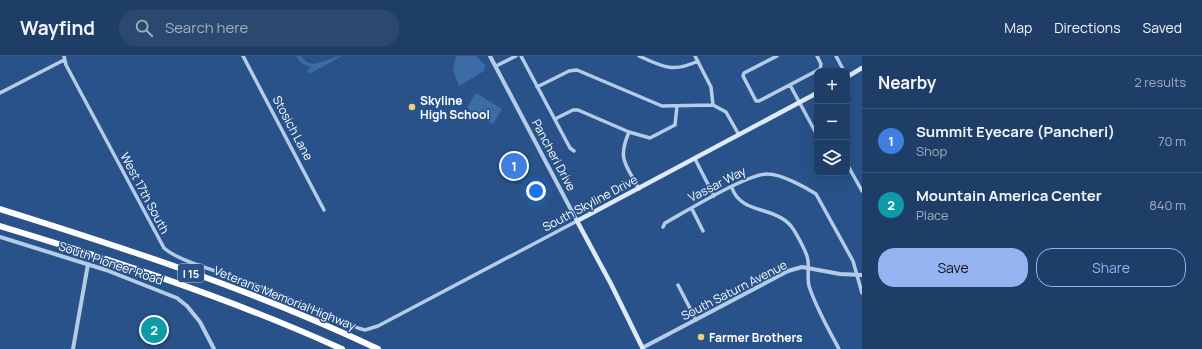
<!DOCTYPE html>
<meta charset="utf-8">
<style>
body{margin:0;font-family:Manrope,sans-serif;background:#2b4970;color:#f1f3f6}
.controls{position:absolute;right:12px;top:12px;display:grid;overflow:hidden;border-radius:8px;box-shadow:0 4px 16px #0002}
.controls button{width:36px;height:36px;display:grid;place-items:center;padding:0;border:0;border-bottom:1px solid #3c577b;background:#1e3e67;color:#f1f3f6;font:20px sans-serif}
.you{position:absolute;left:536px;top:135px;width:14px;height:14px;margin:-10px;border:3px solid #fff;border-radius:50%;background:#1a73e8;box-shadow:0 0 0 6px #1a73e833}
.badge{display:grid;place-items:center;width:26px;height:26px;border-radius:50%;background:#95b2f1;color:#fff;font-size:13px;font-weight:700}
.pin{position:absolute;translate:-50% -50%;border:2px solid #fff;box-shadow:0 1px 4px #0006}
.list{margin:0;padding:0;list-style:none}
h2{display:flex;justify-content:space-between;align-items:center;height:52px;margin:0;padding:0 16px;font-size:17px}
h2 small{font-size:13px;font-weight:400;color:#a1aec0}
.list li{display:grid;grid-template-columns:26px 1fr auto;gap:12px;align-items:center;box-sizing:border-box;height:64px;padding:0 16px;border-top:1px solid #3c577b}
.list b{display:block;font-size:15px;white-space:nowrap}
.list p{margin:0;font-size:13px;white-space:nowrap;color:#a1aec0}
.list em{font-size:13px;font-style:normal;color:#a1aec0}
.actions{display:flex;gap:8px;padding:12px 16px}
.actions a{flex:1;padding:9px 0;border:1px solid #95b2f1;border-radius:16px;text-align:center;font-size:14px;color:#95b2f1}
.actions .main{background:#95b2f1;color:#111}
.icon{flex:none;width:22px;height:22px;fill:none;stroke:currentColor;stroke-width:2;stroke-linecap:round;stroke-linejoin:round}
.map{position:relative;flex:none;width:862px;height:293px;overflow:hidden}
header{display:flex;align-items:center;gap:24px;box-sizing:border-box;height:56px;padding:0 20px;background:#1e3e67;border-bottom:1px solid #3c577b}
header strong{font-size:19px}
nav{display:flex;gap:22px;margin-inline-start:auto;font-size:14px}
.search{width:280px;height:36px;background:#2b4970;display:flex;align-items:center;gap:10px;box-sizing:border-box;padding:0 14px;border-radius:16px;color:#a1aec0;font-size:15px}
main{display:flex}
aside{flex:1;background:#1e3e67}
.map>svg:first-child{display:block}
.green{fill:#3c6ca5}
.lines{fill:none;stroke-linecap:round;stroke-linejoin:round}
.minor{stroke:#b5cce9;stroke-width:3.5}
.tertiary{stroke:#b5cce9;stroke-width:4}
.secondary{stroke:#dfeaf8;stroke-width:4.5}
.motorway{stroke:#fff;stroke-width:6}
.poi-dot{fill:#f1cf7b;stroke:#285289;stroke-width:1.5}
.labels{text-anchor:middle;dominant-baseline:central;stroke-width:3;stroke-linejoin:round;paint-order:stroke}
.shield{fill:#285289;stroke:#becbdc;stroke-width:1}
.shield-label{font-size:11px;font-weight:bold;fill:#fff}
.poi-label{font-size:12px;font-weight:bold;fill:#fff;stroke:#285289;text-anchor:start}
.street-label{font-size:12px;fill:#fff;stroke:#285289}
</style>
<header>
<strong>Wayfind</strong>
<div class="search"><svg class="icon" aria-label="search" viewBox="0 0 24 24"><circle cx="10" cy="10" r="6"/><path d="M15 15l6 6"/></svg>Search here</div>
<nav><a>Map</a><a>Directions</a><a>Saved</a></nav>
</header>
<main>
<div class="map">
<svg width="862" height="293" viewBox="0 0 862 293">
<rect width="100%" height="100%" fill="#285289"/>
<path class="green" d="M296 0H301C312 17 328 0 342 0L309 18 307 14 311 12 300 6Z
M456 0H476L485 9 484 15 459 30 453 14Z
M476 37 489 45 479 60 467 52Z
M489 45 502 53 493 68 480 60Z"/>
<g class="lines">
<path class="minor" d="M64 0 66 9 164 192C181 207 228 218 251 227 287 241 323 257 358 272L365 274 378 270 577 165
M243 0 324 154
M521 0 570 92 574 95
M639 0C663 11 673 17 698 5
M695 0 711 31 713 49 726 56 739 79
M777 0 744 17 743 20 756 45H759L820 13 821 8 817 0
M836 0 844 15
M496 10 516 0
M790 29 817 79
M537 31 569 15 577 14 662 50 713 49
M0 37 64 4
M555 63 573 54H578L629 76 650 82 675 69 677 50
M629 76C617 104 626 108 639 133
M695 103 714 140
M847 108 862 135
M732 132C741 158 774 150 791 170 795 175 808 198 808 205 809 213 807 222 809 230 816 252 828 272 839 293
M692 153 703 175
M663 171 665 167C685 156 748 117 768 118 781 118 805 131 816 138L853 205 862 237
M678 229 696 264"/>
<path class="tertiary" d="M490 0 577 165
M0 181 106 214 177 242 187 250 200 266 214 293
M642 292 788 215 802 211 840 218 862 219
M73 293 88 208"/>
<path class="secondary" d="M847 21 862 12
M643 293 611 228 577 165 817 37"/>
<path class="motorway" d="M0 153C128 193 256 235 378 293
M0 170C116 205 232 243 342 293"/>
</g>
<g class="poi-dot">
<circle cx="412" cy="51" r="4"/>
<circle cx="701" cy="281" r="4"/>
</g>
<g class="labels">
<rect class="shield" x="178" y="208" width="26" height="18" rx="3"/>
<g class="shield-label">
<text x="191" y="217">I 15</text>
</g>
<g class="poi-label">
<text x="420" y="44">Skyline<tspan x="420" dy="14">High School</tspan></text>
<text x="709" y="281">Farmer Brothers</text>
</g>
<g class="street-label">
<text transform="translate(293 72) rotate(62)">Stosich Lane</text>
<text transform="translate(554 99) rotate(62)">Pancheri Drive</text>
<text transform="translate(717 128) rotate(-27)">Vassar Way</text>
<text transform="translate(145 137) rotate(62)">West 17th South</text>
<text transform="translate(590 147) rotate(-28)">South Skyline Drive</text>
<text transform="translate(111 207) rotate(19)">South Pioneer Road</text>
<text transform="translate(734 234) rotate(-27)">South Saturn Avenue</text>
<text transform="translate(285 242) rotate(22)">Veterans Memorial Highway</text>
</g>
</g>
</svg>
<div class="controls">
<button>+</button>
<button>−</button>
<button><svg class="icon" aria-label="layers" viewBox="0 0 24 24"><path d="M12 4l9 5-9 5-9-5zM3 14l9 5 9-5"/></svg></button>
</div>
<div class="you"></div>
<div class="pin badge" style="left:514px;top:110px;background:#3f7fe0">1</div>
<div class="pin badge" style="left:154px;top:274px;background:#0f9aa8">2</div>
</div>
<aside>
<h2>Nearby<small>2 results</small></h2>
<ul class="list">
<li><span class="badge" style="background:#3f7fe0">1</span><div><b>Summit Eyecare (Pancheri)</b><p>Shop</p></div><em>70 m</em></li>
<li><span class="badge" style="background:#0f9aa8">2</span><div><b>Mountain America Center</b><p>Place</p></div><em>840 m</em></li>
</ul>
<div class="actions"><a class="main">Save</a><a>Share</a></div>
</aside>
</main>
